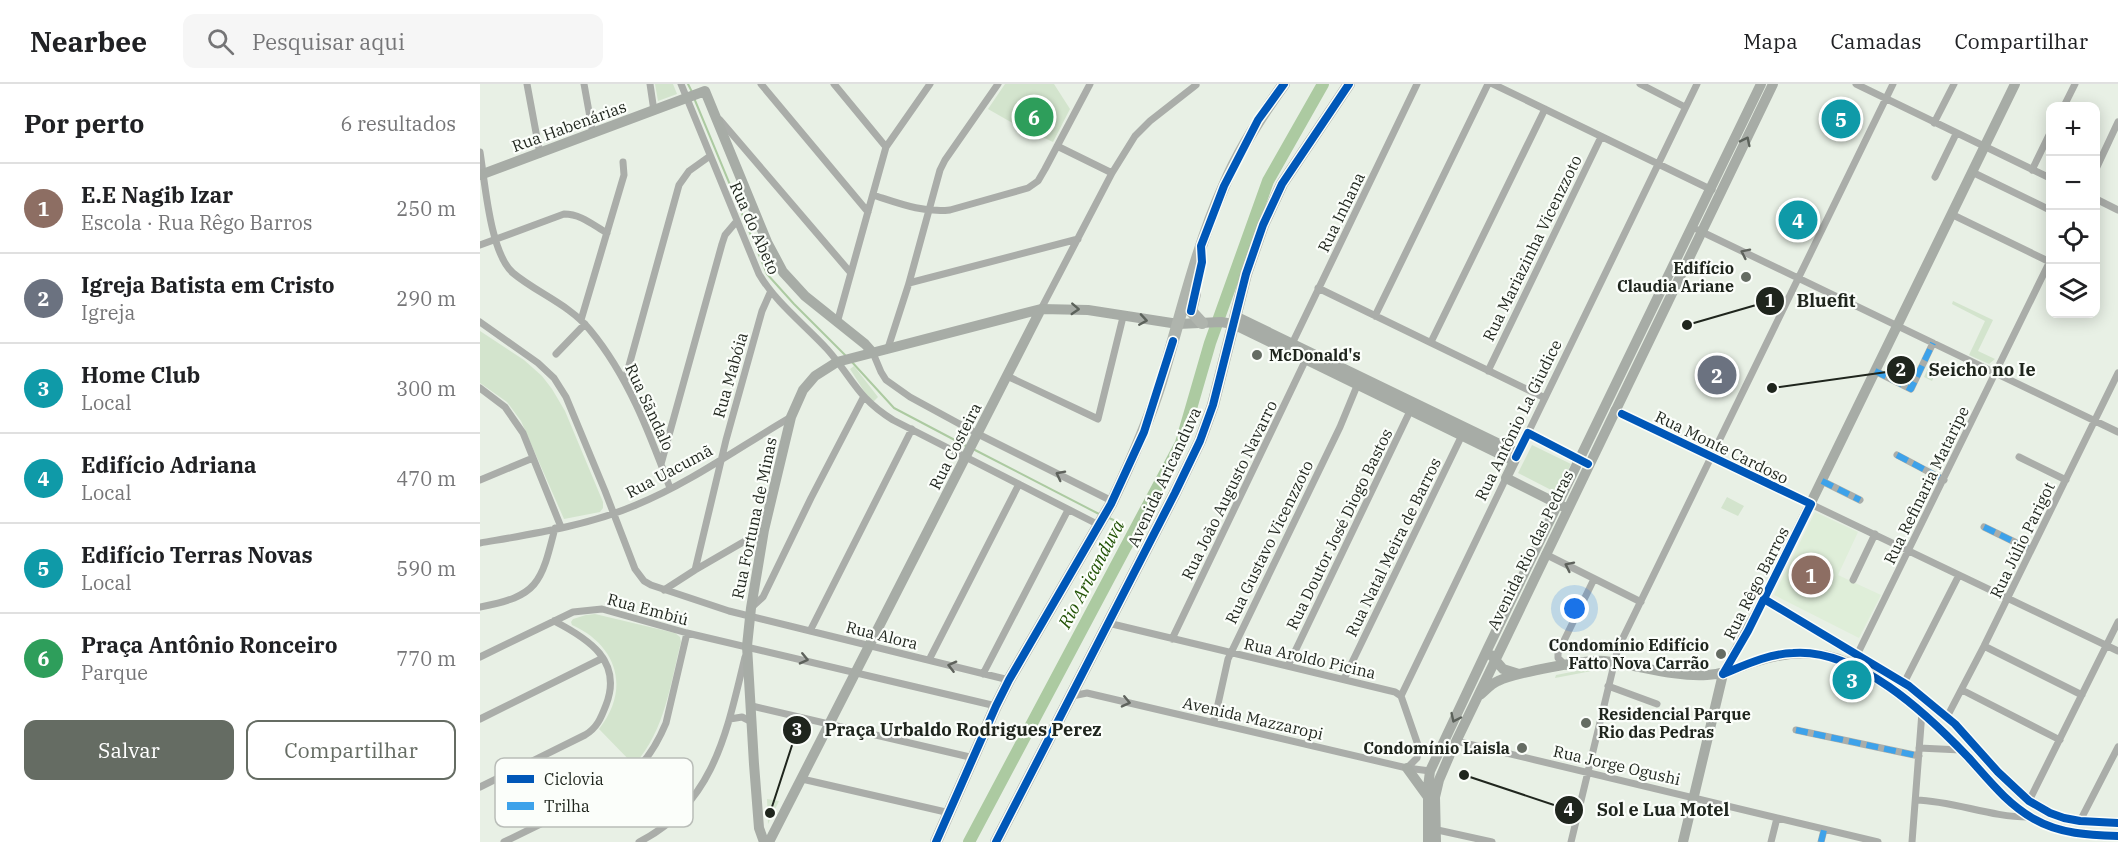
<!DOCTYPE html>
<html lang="pt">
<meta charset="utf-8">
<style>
body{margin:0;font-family:"IBM Plex Serif",serif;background:#f6f6f6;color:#202124}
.controls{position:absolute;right:18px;top:18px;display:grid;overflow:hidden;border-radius:12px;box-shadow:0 3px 15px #0003}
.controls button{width:54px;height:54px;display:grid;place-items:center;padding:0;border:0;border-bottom:2px solid #e0e0e0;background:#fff;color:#202124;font:30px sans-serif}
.you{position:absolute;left:1095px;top:525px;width:21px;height:21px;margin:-15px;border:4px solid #fff;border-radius:50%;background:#1a73e8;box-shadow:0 0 0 9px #1a73e833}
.badge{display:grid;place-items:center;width:39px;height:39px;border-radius:50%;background:#656c63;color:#fff;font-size:20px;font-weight:700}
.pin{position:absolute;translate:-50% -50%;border:3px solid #fff;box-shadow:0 2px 6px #0006}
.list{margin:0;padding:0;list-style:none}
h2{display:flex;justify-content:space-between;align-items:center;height:78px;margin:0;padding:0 24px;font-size:26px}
h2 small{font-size:20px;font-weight:400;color:#757577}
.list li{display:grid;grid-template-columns:39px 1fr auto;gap:18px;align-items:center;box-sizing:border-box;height:90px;padding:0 24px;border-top:2px solid #e0e0e0}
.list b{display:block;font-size:22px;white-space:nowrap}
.list p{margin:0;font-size:20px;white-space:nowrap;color:#757577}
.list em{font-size:20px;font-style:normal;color:#757577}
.actions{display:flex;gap:12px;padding:18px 24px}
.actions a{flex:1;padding:14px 0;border:2px solid #656c63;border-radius:12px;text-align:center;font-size:21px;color:#656c63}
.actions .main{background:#656c63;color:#fff}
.icon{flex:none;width:33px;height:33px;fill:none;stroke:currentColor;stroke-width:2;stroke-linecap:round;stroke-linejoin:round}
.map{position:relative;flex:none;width:1638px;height:758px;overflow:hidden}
header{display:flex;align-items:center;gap:36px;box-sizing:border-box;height:84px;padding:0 30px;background:#fff;border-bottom:2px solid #e0e0e0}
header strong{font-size:28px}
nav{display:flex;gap:33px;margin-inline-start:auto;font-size:21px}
.search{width:420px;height:54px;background:#f6f6f6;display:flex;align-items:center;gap:15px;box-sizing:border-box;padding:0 21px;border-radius:12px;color:#757577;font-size:22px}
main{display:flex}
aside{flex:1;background:#fff}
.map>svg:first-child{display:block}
.built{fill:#dfeed9}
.green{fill:#d3e4cd}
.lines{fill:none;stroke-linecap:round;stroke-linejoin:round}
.stream{stroke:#accaa1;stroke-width:2}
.river{stroke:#accaa1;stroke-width:12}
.street{stroke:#aaada9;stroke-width:7}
.secondary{stroke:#a7aca6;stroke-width:10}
.highway{stroke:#afb4ad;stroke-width:12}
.quiet{stroke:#3da2ea;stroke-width:6;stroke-dasharray:12 6;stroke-linecap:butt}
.cycleway-casing{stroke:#fbfefa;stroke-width:11}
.cycleway{stroke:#0057b8;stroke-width:8}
.oneway{stroke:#5c625b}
.oneway2{stroke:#5e625c}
.poi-dot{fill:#656c63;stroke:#fbfefa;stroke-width:2}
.labels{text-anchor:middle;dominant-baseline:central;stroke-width:4.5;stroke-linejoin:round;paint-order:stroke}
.street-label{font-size:16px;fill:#1f251d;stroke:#fbfefa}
.poi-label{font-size:16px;font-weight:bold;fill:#1f251d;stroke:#fbfefa;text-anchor:end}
.water-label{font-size:18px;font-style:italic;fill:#215204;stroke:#fbfefa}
.key{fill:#fbfefa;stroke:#b9bdb8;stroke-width:1.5}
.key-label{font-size:16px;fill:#1f251d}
.leader{fill:none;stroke:#1f251d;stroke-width:2}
.callout-dot{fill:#1f251d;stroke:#fbfefa;stroke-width:2}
.mark-label{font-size:18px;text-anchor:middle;font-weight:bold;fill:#fff}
.callout-label{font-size:18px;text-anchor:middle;font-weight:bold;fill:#1f251d;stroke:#fbfefa;stroke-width:4.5;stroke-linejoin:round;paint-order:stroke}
</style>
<header>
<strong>Nearbee</strong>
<div class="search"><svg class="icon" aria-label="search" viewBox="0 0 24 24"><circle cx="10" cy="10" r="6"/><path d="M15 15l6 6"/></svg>Pesquisar aqui</div>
<nav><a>Mapa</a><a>Camadas</a><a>Compartilhar</a></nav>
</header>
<main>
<aside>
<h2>Por perto<small>6 resultados</small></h2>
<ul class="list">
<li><span class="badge" style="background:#8d6e63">1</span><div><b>E.E Nagib Izar</b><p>Escola · Rua Rêgo Barros</p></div><em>250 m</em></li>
<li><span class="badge" style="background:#6b7280">2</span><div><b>Igreja Batista em Cristo</b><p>Igreja</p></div><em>290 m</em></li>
<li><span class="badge" style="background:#0f9aa8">3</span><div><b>Home Club</b><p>Local</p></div><em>300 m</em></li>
<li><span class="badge" style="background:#0f9aa8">4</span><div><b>Edifício Adriana</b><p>Local</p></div><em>470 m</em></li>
<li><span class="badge" style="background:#0f9aa8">5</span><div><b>Edifício Terras Novas</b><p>Local</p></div><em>590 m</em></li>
<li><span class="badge" style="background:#2e9e5b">6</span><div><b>Praça Antônio Ronceiro</b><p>Parque</p></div><em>770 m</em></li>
</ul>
<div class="actions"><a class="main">Salvar</a><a>Compartilhar</a></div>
</aside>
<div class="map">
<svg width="1638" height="758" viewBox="0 0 1638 758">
<rect width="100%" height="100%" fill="#e8f0e5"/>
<path class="built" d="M1335 428 1378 448 1358 491 1401 511 1379 554 1294 511Z"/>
<path class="green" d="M175 0H193L197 10 178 17Z
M525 0H574L590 25 573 58 536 41 508 25Z
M1473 217 1513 236 1498 267 1515 275 1509 280 1489 271 1505 237 1472 220Z
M0 247 44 276 62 292 72 305 85 327 123 418V424L120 428 84 435 41 337 27 318 0 299Z
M1451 278 1459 282 1452 297 1444 293Z
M374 282 398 313 393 318 384 307 370 285Z
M1052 361 1091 380 1077 409 1038 389Z
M1247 413 1264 422 1258 432 1241 424Z
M115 530 195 549 200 553 201 558C190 601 185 647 154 681L119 645C151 605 137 561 92 541L91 538 93 535 106 531Z
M1117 583V586L1075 594 1076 591Z
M287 715 299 717 288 740Z"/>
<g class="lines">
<path class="stream" d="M208 0 212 8
M214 14 287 190 314 220 367 273
M371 277 414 324 488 363
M493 365 619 430
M627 433 642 440"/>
<path class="river" d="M489 758 701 359 730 259 788 97 843 0"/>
<path class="street" d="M47 0 60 70
M104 0 113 50
M170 0 174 27
M201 0 279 190C296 219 324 240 347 265 372 293 377 314 413 336L619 441
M281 0 388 128
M354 0 406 63
M1013 0 1232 106
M1160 0 1205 23
M1376 0 1570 94
M1584 22 1595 0
M240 36 370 188
M1454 39 1474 0
M577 62 632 89
M0 68C5 98 10 169 33 189 57 209 90 221 110 246 148 292 169 348 190 404
M1616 85 1638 38
M1552 86 1570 49
M1492 88 1570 126
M1455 93 1476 50
M393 111C418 119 443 129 470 126L548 104 558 97 565 85 610 0
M1616 115 1638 126
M1471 130 1570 178
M1218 146 1638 348
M0 161 84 130C101 130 113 141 127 149
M429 199 598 155
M838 204 1065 314
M561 225 632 89 655 52 670 37 716 1
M895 232 1008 0
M101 236 144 91 143 78
M0 238 58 279 74 294 86 313 125 407 155 485 164 497 171 501 249 527 529 596
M357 239 406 63 450 0
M951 258 1065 25
M811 262 937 0
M408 264 429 199 460 86 465 76 518 0
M393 269 401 288 406 296 430 313 498 350 632 417
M76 270 105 240
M1008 287 1121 53
M1395 287 1431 305 1453 259
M527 292 618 335 643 233
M145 296 199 101 209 87 230 72
M0 304 25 323 43 349 81 443
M1134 326 1638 567
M1048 349 1217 0
M1417 371 1464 396
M1539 373 1586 396
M181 380 242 160 245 151 256 138
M0 396 53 374
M1342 397 1380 416
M1504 443 1551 466
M0 459C52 450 107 442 156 421 210 399 261 362 311 333
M1065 470 1161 518
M215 486 284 446
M1373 496 1395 450
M184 506 215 486 246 356 282 227 290 209
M0 523C58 512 61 500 75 444
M271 524 283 513 331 414 383 314
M628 539 915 608 921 612
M330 547 432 345
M692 555 827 273
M1504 562 1602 611
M1377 571 1570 177
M0 573 93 528 122 525 207 549 516 622
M449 576 539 400
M808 582 931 325
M1086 582 1078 574V569L1114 495
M503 590 588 426
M864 595 983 349
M1424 599 1479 491
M1128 602 1177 620
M1482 606 1580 656
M592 612 607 609 927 684 950 687
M921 612 1026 394
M921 612 939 664 937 674 927 684
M272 622 494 674
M1467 633 1504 562 1638 289
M0 635 123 574
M250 635 262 633 272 638
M734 638 748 575 860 343 879 297
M1316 646 1439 672
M976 657 1398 758
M1439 664 1481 666
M322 695 470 729
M0 703 105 651C117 644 121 634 126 621 143 577 109 555 74 537
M1436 716C1474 717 1510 733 1548 733
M1549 717 1638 538
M1600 737 1638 663
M953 745 1012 758
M24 758 132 705C158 690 174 668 186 639L207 549
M159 758C234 720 247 647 265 573
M1091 758 1138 564 1413 0
M1291 758 1297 734
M1341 758 1344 746
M1432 758 1442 628"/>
<path class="secondary" d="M0 91 225 7 287 158 303 188 325 212 385 260 393 269
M755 232 1038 369
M1084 423 1026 394 1048 349 1106 379
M1284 515 1429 602 1475 640 1518 688 1549 717 1570 729 1584 734 1600 737 1638 739
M1011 571 1023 585 1039 590
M1000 611C1006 606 1011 600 1018 597 1034 589 1107 575 1124 577 1159 581 1192 593 1227 591 1243 590 1256 585 1271 579 1303 568 1336 564 1368 579 1411 600 1449 632 1482 667 1505 691 1525 719 1554 735 1580 750 1609 751 1638 752
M927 684 948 713
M284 758 279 744 274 680 267 562 271 524 284 446 311 333 323 306 335 292 357 278 561 225 608 226 698 240 741 238 753 240 1034 377
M289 758 561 225
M948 758V703L950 687 1008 564 1281 0
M956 758 955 713 959 696 971 668 1293 0
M1203 758 1243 590 1284 515 1535 0"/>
<path class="highway" d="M715 210 711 227 722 239
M456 758 516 622 529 596 631 420C650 380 668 340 681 298 701 232 716 165 744 102 759 66 781 32 804 0
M516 758 695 409 720 357 733 321 766 190 783 141 802 100 869 0"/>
<path class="quiet" d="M1395 287 1431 305 1453 259
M1417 371 1464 396
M1342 397 1380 416
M1504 443 1551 466
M1316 646 1439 672
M1341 758 1344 746"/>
<defs>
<path id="cycleway" d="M711 227 722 178 721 162 744 102 778 36 804 0
M1142 330 1331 420 1268 547 1243 590
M1036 373 1048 349 1108 380
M1284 515 1429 602 1475 640 1518 688 1549 717 1570 729 1584 734 1600 737 1638 739
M1243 590C1265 581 1288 570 1313 569 1377 564 1446 629 1488 673 1508 695 1527 720 1554 735 1580 750 1609 751 1638 752
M456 758 516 622 529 596 631 420 664 348 693 257
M516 758 695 409 720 357 733 321 766 190 783 141 802 100 869 0"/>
</defs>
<use href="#cycleway" class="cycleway-casing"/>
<use href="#cycleway" class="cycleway"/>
</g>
<defs><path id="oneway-chevron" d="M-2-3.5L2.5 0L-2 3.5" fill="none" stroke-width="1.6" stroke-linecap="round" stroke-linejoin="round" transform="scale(1.5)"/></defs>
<g class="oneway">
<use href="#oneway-chevron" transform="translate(1266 57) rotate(-64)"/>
<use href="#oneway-chevron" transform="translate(595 225) rotate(3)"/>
<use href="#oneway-chevron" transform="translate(663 236) rotate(9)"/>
<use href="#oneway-chevron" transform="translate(975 634) rotate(115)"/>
</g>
<g class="oneway2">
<use href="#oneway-chevron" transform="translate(1265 169) rotate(-154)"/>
<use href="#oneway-chevron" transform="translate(580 391) rotate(-153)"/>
<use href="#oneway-chevron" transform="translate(1089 482) rotate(-154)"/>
<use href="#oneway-chevron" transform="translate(324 575) rotate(13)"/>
<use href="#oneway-chevron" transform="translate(472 582) rotate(-166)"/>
<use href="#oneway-chevron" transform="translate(646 618) rotate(13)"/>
</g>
<g class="poi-dot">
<circle cx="1266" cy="193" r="6"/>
<circle cx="777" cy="271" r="6"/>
<circle cx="1241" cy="570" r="6"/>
<circle cx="1106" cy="639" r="6"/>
<circle cx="1042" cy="664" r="6"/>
</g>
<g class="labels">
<g class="street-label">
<text transform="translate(89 42) rotate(-20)">Rua Habenárias</text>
<text transform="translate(861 128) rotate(-64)">Rua Inhana</text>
<text transform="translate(275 144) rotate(66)">Rua do Abeto</text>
<text transform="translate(1052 164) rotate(-64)">Rua Mariazinha Vicenzzoto</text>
<text transform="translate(250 291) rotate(-74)">Rua Mabóia</text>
<text transform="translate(170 323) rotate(65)">Rua Sãndalo</text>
<text transform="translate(1038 336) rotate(-64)">Rua Antônio La Giudice</text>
<text transform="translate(475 362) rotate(-63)">Rua Costeira</text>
<text transform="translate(1242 363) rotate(26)">Rua Monte Cardoso</text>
<text transform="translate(189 387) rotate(-28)">Rua Uacumã</text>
<text transform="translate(684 393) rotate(-65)">Avenida Aricanduva</text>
<text transform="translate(1446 401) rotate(-64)">Rua Refinaria Mataripe</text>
<text transform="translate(749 406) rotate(-64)">Rua João Augusto Navarro</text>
<text transform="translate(274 434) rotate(-78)">Rua Fortuna de Minas</text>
<text transform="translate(859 445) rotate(-64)">Rua Doutor José Diogo Bastos</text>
<text transform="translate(1542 456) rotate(-64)">Rua Júlio Parigot</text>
<text transform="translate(789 458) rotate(-64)">Rua Gustavo Vicenzzoto</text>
<text transform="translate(913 463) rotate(-64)">Rua Natal Meira de Barros</text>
<text transform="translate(1050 466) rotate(-64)">Avenida Rio das Pedras</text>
<text transform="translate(1276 499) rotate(-63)">Rua Rêgo Barros</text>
<text transform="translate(168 525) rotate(15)">Rua Embiú</text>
<text transform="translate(402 551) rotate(14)">Rua Alora</text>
<text transform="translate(830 574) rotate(13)">Rua Aroldo Picina</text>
<text transform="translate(773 634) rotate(13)">Avenida Mazzaropi</text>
<text transform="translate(1137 681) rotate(13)">Rua Jorge Ogushi</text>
</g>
<g class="poi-label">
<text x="1254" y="184">Edifício<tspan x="1254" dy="18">Claudia Ariane</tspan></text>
<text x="789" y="271" text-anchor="start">McDonald's</text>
<text x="1229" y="561">Condomínio Edifício<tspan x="1229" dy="18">Fatto Nova Carrão</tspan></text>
<text x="1118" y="630" text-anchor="start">Residencial Parque<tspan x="1118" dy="18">Rio das Pedras</tspan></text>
<text x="1030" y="664">Condomínio Laisla</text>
</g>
<g class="water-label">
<text transform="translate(611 490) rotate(-62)">Rio Aricanduva</text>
</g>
</g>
<rect x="15" y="674" width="198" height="69" rx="9" class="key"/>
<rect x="27" y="691" width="27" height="8" fill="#0057b8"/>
<rect x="27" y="718" width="27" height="8" fill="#3da2ea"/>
<g class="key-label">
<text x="64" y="701">Ciclovia</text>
<text x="64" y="728">Trilha</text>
</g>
<path class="leader" d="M1207 241L1290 217M1292 304L1421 286M290 729L317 646M984 691L1089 726"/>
<g class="callout-dot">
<circle cx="1207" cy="241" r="6"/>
<circle cx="1292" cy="304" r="6"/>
<circle cx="290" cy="729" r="6"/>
<circle cx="984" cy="691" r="6"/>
<circle cx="1290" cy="217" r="15"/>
<circle cx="1421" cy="286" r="15"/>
<circle cx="317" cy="646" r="15"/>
<circle cx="1089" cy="726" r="15"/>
</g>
<g class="mark-label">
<text x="1290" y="223">1</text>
<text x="1421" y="292">2</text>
<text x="317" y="652">3</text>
<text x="1089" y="732">4</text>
</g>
<g class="callout-label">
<text x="1346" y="223">Bluefit</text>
<text x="1502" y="292">Seicho no Ie</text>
<text x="483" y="652">Praça Urbaldo Rodrigues Perez</text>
<text x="1183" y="732">Sol e Lua Motel</text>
</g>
</svg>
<div class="controls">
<button>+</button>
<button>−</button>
<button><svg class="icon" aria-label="locate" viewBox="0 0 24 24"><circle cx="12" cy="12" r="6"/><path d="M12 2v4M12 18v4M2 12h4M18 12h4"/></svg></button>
<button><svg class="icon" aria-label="layers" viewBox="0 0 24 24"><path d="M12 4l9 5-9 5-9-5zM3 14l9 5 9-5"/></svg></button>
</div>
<div class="you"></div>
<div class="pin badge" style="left:1331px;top:491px;background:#8d6e63">1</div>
<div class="pin badge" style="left:1237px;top:291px;background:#6b7280">2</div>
<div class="pin badge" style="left:1372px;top:596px;background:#0f9aa8">3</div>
<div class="pin badge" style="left:1318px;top:136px;background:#0f9aa8">4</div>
<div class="pin badge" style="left:1361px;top:35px;background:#0f9aa8">5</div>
<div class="pin badge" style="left:554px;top:33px;background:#2e9e5b">6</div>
</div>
</main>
